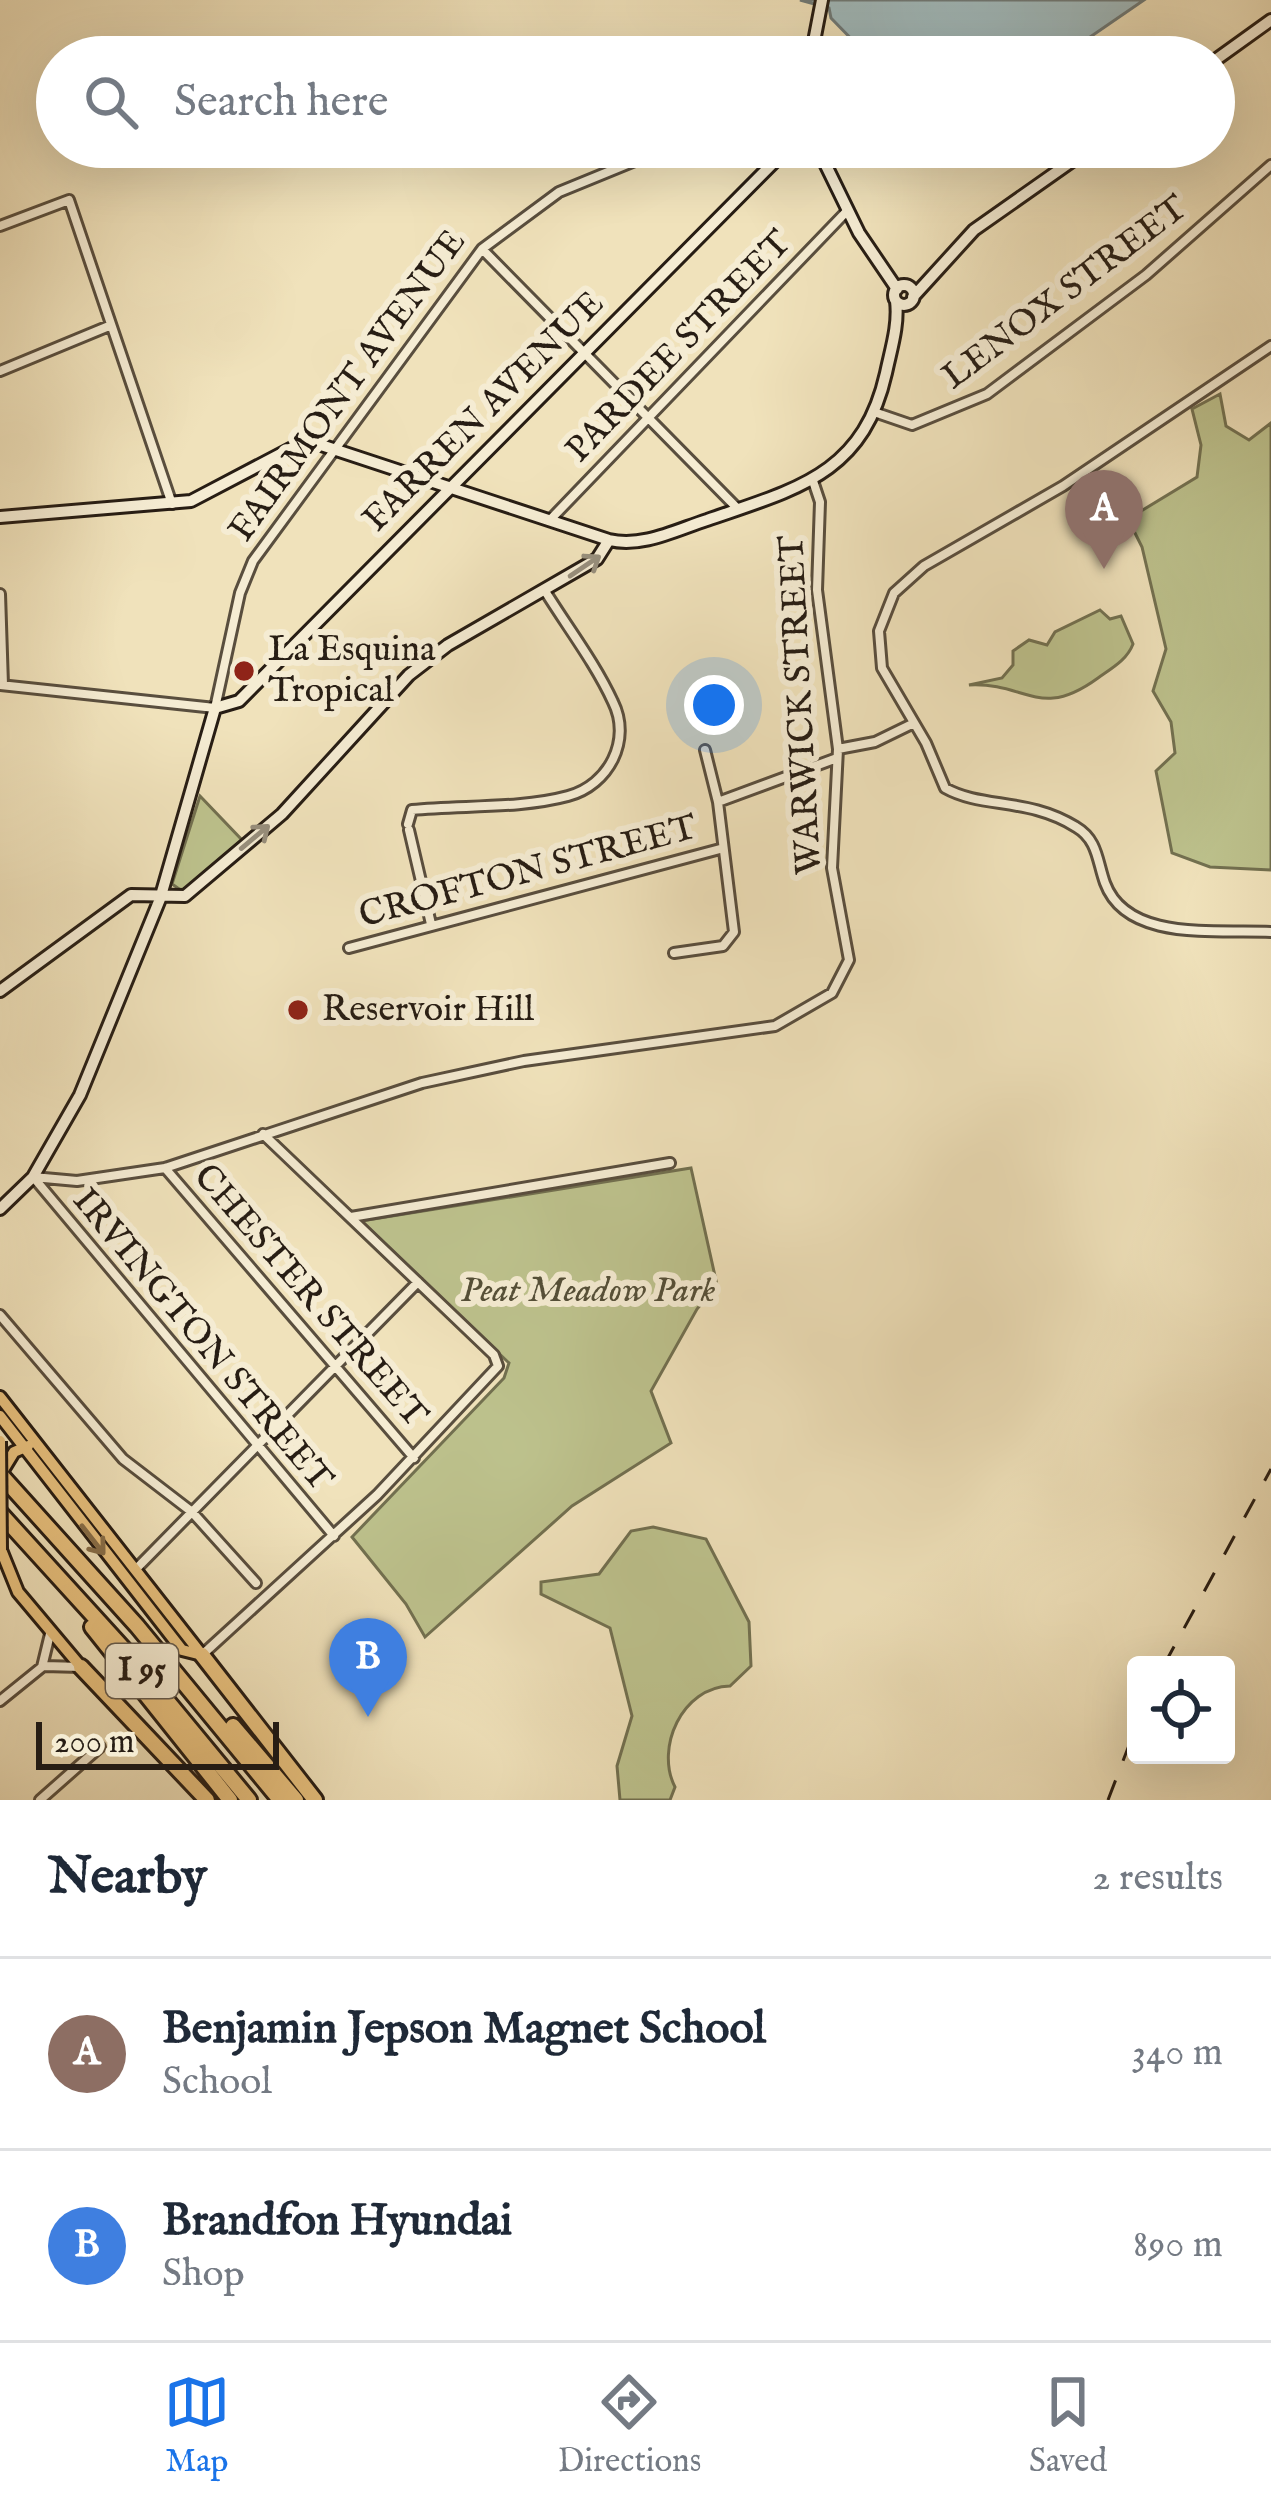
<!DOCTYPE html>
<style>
body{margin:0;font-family:"IM FELL English",serif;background:#f6f6f7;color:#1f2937}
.controls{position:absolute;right:36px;bottom:36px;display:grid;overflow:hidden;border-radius:12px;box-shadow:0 12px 48px #0002}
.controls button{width:108px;height:108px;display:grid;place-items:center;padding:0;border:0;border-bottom:3px solid #e0e1e3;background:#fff;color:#1f2937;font:60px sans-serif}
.scale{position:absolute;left:36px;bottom:30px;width:243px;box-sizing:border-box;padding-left:12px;border:6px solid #271d14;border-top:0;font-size:33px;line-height:42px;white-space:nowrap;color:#271d14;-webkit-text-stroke:9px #f5ecd3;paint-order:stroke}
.you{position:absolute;left:714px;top:705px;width:42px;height:42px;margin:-30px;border:9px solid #fff;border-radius:50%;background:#1a73e8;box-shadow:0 0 0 18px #1a73e833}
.badge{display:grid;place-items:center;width:78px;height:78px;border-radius:50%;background:#1a73e8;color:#fff;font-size:39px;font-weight:700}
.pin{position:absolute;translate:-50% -99px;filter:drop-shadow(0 3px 6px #0008)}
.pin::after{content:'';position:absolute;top:63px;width:42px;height:36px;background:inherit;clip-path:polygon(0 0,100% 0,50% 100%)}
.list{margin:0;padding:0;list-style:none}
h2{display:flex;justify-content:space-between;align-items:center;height:156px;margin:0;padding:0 48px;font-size:51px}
h2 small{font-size:39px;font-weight:400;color:#747a83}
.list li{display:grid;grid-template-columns:78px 1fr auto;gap:36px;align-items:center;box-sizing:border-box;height:192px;padding:0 48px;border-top:3px solid #e0e1e3}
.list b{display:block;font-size:45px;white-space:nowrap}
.list p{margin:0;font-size:39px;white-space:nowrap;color:#747a83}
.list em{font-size:39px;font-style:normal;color:#747a83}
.icon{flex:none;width:66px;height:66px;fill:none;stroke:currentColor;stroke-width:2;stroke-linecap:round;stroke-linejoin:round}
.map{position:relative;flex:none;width:1271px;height:1800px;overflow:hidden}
.search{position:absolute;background:#fff;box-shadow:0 12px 48px #0002;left:36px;right:36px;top:36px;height:132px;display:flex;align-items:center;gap:30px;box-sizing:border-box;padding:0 42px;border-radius:66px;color:#747a83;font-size:45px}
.sheet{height:540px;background:#fff}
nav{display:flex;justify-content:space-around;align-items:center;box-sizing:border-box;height:168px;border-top:3px solid #e0e1e3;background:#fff;font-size:33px;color:#747a83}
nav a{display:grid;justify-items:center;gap:6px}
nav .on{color:#1a73e8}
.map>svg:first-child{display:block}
.green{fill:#bdc28d;stroke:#727050;stroke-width:3}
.water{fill:#a1babc;stroke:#707b79;stroke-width:3}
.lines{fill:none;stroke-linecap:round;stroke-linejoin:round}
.street-casing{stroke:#594e3e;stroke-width:14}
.secondary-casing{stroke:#271d14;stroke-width:16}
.primary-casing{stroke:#271d14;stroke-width:16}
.highway-casing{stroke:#271d14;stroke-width:20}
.street{stroke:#f5ecd3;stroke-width:8}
.secondary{stroke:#f5ecd3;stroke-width:10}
.primary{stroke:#e8c17e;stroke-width:10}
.highway{stroke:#e8c17e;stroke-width:14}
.rail{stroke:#271d14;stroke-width:3;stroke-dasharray:21 21;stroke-linecap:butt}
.primary-bridge-casing{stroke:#271d14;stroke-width:16;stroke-linecap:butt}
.primary-bridge{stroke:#e8c17e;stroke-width:10}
.oneway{stroke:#988f7d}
.oneway2{stroke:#886f49}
.poi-dot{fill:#8f2418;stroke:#f5ecd3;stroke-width:4.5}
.labels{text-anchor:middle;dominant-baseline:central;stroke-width:12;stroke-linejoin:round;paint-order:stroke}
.shield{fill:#f5ecd3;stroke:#655b4d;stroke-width:3}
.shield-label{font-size:33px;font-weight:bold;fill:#271d14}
.street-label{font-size:36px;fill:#271d14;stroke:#f5ecd3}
.poi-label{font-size:36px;fill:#271d14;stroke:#f5ecd3;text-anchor:start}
.park-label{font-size:36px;font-style:italic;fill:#544f38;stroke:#f5ecd3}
</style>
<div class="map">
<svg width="1271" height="1800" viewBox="0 0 1271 1800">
<rect width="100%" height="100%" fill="#f0e2bb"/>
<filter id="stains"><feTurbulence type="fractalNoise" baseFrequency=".00167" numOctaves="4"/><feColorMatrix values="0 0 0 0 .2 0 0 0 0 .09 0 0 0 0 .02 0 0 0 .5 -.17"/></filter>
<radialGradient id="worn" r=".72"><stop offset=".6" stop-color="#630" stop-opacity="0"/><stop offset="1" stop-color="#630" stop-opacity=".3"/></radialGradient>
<path class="green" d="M1220 394 1226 426 1249 440 1271 423V870L1210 867 1172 853 1156 771 1175 753 1171 722 1153 691 1166 649 1142 547 1128 519 1197 477 1201 445 1192 409Z
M1100 610 1110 619 1121 616 1133 644C1127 660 1112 668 1098 678 1039 721 1027 682 969 685L1002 678 1013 665V651L1029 640 1047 645 1055 632Z
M200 796 242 840 182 891 172 884Z
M691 1168 717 1285 697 1309 651 1391 671 1443 572 1506 425 1637 406 1604 352 1537 504 1378 509 1363 361 1221Z
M653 1527 706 1539 749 1622 751 1666 730 1686C682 1687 655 1748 675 1787L670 1800H620L617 1766 632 1716 610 1628 541 1594V1582L599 1574 631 1531Z"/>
<path class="water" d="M800 0H1144L1061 57H869L831 18 829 8Z"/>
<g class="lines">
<defs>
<path id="street" d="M0 226 69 200 172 504
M482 249 738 509
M1271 346 1063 486 924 566 894 593 879 631 882 668 926 743 945 788C982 809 1028 797 1076 827 1098 840 1097 861 1105 883 1127 943 1219 929 1271 932
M0 371 109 326
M877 413 912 425 987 394 1146 275 1271 165
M550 520 847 211
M0 594 3 685
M0 685 215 708 240 593 253 561 482 249 559 192 669 147
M838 749 875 742 914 723
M718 802 837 758
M408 824 412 810C461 805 520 809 568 796 609 785 632 740 613 702 595 663 568 628 545 591
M409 830 431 924
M349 948 720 849
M674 953 723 946 734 932 718 802 705 750
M165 1168 414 1458
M33 1177 77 1181 165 1168 422 1083 524 1061 775 1026 832 993 849 960 832 868 838 749 817 590 820 502 813 481
M34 1178 334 1536
M351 1217 670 1163
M0 1315 123 1459 192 1512 256 1583
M136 1569 418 1282
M203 1654 377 1495 498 1366 494 1355 263 1134
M44 1666 81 1667
M0 1701 42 1667 50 1634
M40 1800 100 1747"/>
<path id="secondary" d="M811 57 822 0
M1214 61 1271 20
M817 147 859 233 897 289
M894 295a10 10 0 1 1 20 0a10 10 0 1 1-20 0Z
M913 297 974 230 1092 147
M0 517 191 501 292 448 315 443 609 540C642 548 676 530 707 520 796 489 863 475 886 373 891 349 899 325 896 301
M0 991 131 895 185 896 282 814 409 675 448 645 597 559 609 540
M0 1209 33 1177 80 1095 160 899 215 708 239 701 789 147"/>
<path id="primary" d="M0 1397 202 1655
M0 1416 182 1650 202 1655
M3 1470 14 1452 28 1446
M1 1550 18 1592 81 1667"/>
<path id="highway" d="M0 1474 137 1626 280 1800
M0 1513 131 1657 249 1800
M92 1627 230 1800
M202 1655 315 1800
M81 1667 207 1800
M233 1726 296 1800"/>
</defs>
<use href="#street" class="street-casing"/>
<use href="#secondary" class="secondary-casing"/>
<use href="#primary" class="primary-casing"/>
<use href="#highway" class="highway-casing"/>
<use href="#street" class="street"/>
<use href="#secondary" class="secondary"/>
<use href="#primary" class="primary"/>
<use href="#highway" class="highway"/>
<path class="rail" d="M1164 1665 1271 1469
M1108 1800 1136 1727"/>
<defs>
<path id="primary-bridge" d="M0 1441 1 1550"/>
</defs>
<use href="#primary-bridge" class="primary-bridge-casing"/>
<use href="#primary-bridge" class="primary-bridge"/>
</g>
<defs><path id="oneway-shaft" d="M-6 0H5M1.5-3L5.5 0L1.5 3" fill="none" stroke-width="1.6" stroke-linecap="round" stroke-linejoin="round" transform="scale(3)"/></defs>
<g class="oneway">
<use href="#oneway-shaft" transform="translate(585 566) rotate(-34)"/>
<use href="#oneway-shaft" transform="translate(255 837) rotate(-40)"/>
</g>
<use class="oneway2" href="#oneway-shaft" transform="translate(93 1540) rotate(52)"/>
<g class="poi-dot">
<circle cx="244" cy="671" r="12"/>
<circle cx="298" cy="1010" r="12"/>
</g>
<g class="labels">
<rect class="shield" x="106" y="1644" width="72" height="54" rx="9"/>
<g class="shield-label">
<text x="142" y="1671">I 95</text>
</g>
<g class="street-label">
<text transform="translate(1065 293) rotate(-37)">LENOX STREET</text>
<text transform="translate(679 347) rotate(-46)">PARDEE STREET</text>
<text transform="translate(348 386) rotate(-54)">FAIRMONT AVENUE</text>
<text transform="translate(484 412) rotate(-45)">FARREN AVENUE</text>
<text transform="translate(801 705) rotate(-93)">WARWICK STREET</text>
<text transform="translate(528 872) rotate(-15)">CROFTON STREET</text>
<text transform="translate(310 1296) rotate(49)">CHESTER STREET</text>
<text transform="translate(202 1340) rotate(50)">IRVINGTON STREET</text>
</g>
<g class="poi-label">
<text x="268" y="650">La Esquina<tspan x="268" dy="41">Tropical</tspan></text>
<text x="322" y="1010">Reservoir Hill</text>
</g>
<g class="park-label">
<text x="588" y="1291">Peat Meadow Park</text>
</g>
</g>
<rect width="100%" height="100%" filter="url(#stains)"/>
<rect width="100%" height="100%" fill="url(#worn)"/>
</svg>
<div class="controls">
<button><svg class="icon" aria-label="locate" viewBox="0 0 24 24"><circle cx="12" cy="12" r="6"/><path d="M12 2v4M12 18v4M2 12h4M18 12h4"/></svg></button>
</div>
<div class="scale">200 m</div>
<div class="you"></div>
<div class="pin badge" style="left:1104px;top:569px;background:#8d6e63">A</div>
<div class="pin badge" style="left:368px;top:1717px;background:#3f7fe0">B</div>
<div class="search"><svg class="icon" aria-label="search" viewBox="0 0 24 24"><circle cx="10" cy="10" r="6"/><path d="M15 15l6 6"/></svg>Search here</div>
</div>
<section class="sheet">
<h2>Nearby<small>2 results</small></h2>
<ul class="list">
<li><span class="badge" style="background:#8d6e63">A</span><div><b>Benjamin Jepson Magnet School</b><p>School</p></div><em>340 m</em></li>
<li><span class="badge" style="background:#3f7fe0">B</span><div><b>Brandfon Hyundai</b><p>Shop</p></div><em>890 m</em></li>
</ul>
</section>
<nav>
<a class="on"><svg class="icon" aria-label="map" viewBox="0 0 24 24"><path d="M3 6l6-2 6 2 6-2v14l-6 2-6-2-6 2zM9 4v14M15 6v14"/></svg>Map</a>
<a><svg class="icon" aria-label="directions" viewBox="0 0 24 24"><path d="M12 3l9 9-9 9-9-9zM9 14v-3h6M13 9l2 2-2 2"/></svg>Directions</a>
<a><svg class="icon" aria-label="saved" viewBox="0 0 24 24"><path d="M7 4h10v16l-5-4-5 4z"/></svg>Saved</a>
</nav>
